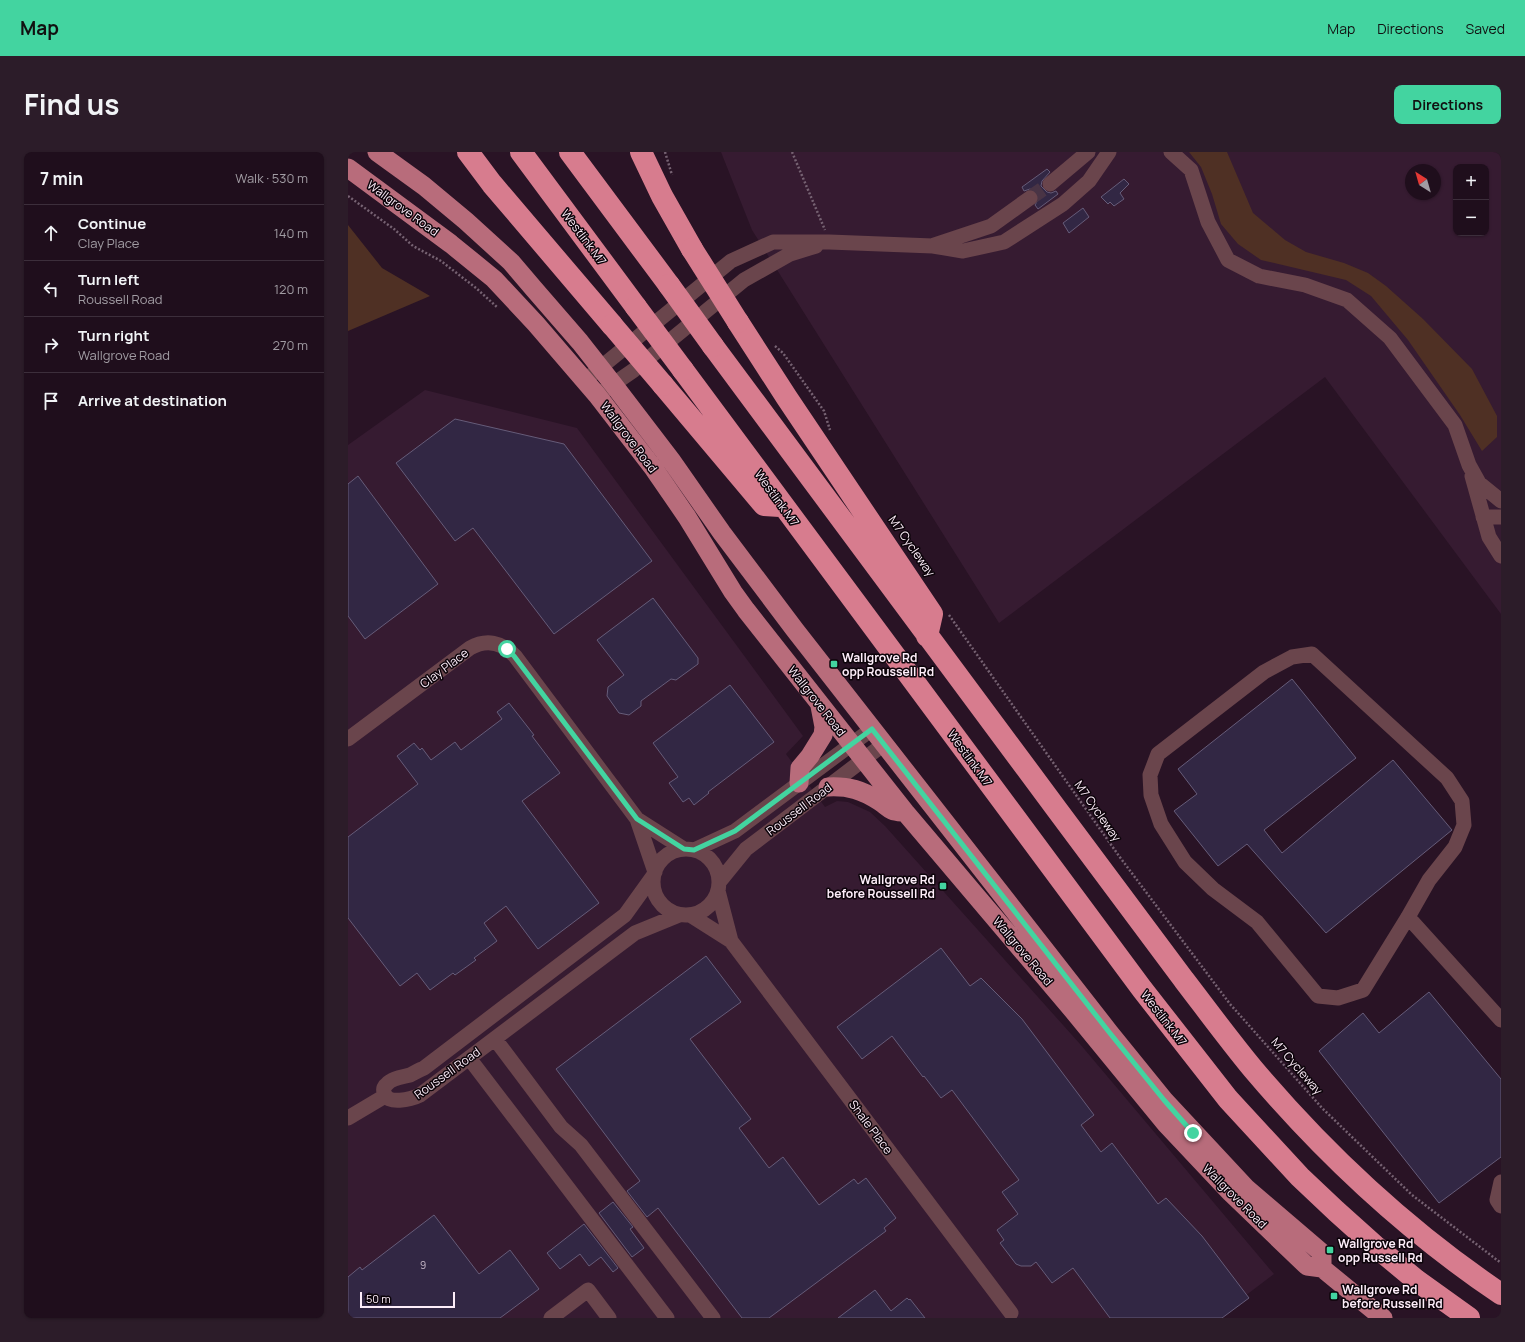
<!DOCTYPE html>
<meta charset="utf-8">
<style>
body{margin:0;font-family:Manrope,sans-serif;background:#2c1c29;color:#f1f3f6}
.controls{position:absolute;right:12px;top:12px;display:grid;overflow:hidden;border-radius:8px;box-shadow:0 1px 3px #0004}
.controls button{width:36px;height:36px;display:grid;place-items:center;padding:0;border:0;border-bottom:1px solid #3c2e3b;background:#1f0e1c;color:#f1f3f6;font:20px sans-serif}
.compass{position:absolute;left:1057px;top:12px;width:36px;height:36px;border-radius:50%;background:#1f0e1c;box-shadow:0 1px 3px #0004;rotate:323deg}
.scale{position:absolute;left:12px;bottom:10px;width:95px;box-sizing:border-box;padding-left:4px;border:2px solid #fdedf9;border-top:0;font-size:11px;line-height:14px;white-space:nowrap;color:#fdedf9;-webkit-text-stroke:3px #0c040a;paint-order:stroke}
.stop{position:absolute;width:12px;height:12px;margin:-9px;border:3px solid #43d4a0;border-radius:50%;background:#fff}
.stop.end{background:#43d4a0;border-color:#fff;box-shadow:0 1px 4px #0008}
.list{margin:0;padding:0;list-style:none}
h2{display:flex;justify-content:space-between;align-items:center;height:52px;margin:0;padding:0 16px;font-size:17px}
h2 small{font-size:13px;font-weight:400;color:#a19ca3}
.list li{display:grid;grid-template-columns:26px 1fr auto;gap:12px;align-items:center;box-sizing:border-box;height:56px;padding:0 16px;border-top:1px solid #3c2e3b}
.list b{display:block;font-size:15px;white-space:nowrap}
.list p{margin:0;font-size:13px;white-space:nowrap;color:#a19ca3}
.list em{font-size:13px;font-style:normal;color:#a19ca3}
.icon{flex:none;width:22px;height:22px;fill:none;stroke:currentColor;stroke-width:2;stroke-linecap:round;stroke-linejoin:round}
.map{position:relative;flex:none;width:1153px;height:1166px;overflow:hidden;border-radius:8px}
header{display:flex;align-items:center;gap:24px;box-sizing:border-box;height:56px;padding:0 20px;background:#43d4a0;color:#111}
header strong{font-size:19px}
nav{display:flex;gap:22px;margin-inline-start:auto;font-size:14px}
.intro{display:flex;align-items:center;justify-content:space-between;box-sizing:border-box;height:96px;padding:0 24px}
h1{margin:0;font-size:28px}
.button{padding:10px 18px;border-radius:8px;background:#43d4a0;color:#111;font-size:14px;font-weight:700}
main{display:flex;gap:24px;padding:0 24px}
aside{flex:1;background:#1f0e1c;border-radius:8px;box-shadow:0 1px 3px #0004}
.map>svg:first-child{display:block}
.built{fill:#361b31;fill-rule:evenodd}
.green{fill:#4f3024}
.building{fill:#322744;stroke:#665c79}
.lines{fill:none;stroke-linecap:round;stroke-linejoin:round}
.minor-tunnel{stroke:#493445;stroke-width:15;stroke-dasharray:15 8;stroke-linecap:butt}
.path{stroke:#766272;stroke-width:2.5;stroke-dasharray:2 2;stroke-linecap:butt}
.minor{stroke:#6a454c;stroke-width:15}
.major{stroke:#b86c7b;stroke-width:19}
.highway{stroke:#d77c8e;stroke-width:22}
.highway-bridge{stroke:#d77c8e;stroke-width:22}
.route{stroke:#43d4a0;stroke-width:5}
.poi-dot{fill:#43d4a0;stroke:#0c040a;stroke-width:1.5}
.labels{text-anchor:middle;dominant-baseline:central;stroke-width:3;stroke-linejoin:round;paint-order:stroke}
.number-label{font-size:10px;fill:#cabccc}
.street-label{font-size:12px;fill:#fdedf9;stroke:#0c040a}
.poi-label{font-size:12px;font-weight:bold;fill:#fdedf9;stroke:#0c040a;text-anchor:start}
</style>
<header>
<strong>Map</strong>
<nav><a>Map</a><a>Directions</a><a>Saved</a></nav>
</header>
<div class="intro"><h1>Find us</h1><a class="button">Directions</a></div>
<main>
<aside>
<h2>7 min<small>Walk · 530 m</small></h2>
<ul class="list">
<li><svg class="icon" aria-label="ahead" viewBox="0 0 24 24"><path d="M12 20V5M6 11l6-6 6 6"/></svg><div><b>Continue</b><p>Clay Place</p></div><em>140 m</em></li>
<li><svg class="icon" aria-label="left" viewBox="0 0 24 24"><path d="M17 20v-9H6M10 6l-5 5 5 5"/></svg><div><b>Turn left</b><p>Roussell Road</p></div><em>120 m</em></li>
<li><svg class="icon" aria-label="right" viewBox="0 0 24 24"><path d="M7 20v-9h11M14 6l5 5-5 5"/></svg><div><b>Turn right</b><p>Wallgrove Road</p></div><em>270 m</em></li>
<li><svg class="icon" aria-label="arrive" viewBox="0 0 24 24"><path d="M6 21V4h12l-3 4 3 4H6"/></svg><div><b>Arrive at destination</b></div></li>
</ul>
</aside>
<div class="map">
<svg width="1153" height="1166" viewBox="0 0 1153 1166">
<rect width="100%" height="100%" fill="#291325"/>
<path class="built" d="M373 0H1153V462L977 225 651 471 404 78ZM1108 15H1138V81H1108ZM1063 18H1087V42H1063Z
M77 238 229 276 455 584 438 602 477 655 489 649 500 650 522 660 537 674 732 892 926 1122 868 1166H0V293Z"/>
<path class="green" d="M841 0H879L905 61 937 88 958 100 996 111 1020 121 1038 134 1075 167 1124 217 1149 264V285L1134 299 1112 263 1060 188 1023 144 998 128 913 108 890 92 873 72 864 42 853 15Z
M0 73 34 116 82 144 0 179Z"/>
<path class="building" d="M699 17 702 20 694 29 693 34 699 40 703 41 708 39 710 42 690 57 687 53 691 46 689 40 682 37 676 39 674 35Z
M776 27 781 32 772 41 776 47 766 54 762 50 760 52 753 45Z
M735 56 741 65 721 81 715 71Z
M107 267 216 292 304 409 206 482 125 376 107 389 48 311Z
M10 324 90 432 17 487 0 464V332Z
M305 446 350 506V512L328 528 323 527 293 549V554L281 563 271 561 259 544 260 535 276 523 249 488Z
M944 527 1008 606 916 678 934 701 1045 608 1104 678 978 781 899 692 870 714 826 659 849 642 830 617Z
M382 533 426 590 360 640 361 641 346 653 341 646 335 650 321 631 330 625 305 591Z
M161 551 186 583 184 584 212 621 174 649 251 751 190 797 158 754 136 771 149 789 126 806 128 808 107 823 105 821 82 838 69 821 52 834 0 766V685L70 632 49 604 66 591 72 598 74 596 83 608 107 590 113 598 154 567 149 560Z
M593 796 622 834 633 826 674 867 746 963 733 973 753 1000 764 991 810 1052 818 1046 854 1084 901 1146 874 1166H762L725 1116 704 1131 688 1110 683 1114H673L668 1112 652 1091 656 1088 649 1078 670 1062 654 1040 671 1028 604 938 593 946 576 924 575 925 544 884 514 907 489 875Z
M358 804 393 850 342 887 403 967 391 976 421 1016 435 1005 471 1053 506 1027 510 1032 518 1026 548 1066 536 1076 538 1079 421 1166H394L310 1056 299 1065 279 1039 292 1029 208 917Z
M1081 840 1153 927V1005L1091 1051 971 899 1015 861 1031 881Z
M265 1050 285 1075 282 1077 296 1096 284 1105 251 1061Z
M86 1063 131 1122 162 1098 191 1137 152 1166H0V1125L12 1115 14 1118Z
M236 1072 270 1116 265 1120 253 1105 241 1114 232 1102 212 1117 199 1101Z
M527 1138 543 1159 559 1146 561 1148 562 1147 577 1166H490Z"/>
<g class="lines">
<path class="minor-tunnel" d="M682 46 702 32"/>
<path class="path" d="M317 0 324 23
M444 0 477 78
M0 44 46 77 65 94 93 109 128 136 150 156
M427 194 435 201 476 259 482 278
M601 463 771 704 882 852 974 956 1064 1043 1153 1111"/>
<path class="minor" d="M823 0 843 18 860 70 880 108 911 124 957 133 999 148 1042 186 1107 273 1121 313 1131 331 1153 349
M702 32 740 0
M586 93 643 74 682 46
M236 229 383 109 425 90H481L585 94 615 99 656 90 715 52 741 29 761 0
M257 238 286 218 396 128 442 102 468 94
M1124 324 1141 385 1153 404
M1135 365H1153
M964 502 1099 626 1114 649 1116 673 1107 695 1081 728 1060 765 1015 838 990 846 970 844 909 770 865 737 837 710 813 672 803 643 802 623 810 602 916 520 944 505Z
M0 587 122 496C138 487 154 490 167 504L289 667 307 720
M289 667 336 697
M305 730a33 33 0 1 1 66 0a33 33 0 1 1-66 0Z
M346 698 387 679 524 577
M305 724 277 763 76 916C71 918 66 921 62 923 55 925 44 926 39 932 36 934 35 937 36 940 38 954 64 947 72 943L287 781 331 763
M372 729 398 697 536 592
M370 739 383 789
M342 763 383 789 663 1161
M1060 765 1153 868
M147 887 213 975 233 993 365 1166
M121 906 319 1166
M0 966 37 944
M1153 1030 1149 1048 1153 1054
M203 1166 240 1138 261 1166"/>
<path class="major" d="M29 0 76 34 118 69 163 110 186 137 232 190 265 232 323 308 374 381 447 478 761 880 816 948 898 1036 974 1101V1116
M0 16 103 92 146 127 188 172 249 243 306 317 339 365 385 440 398 458 557 660 728 862 818 972 883 1041 959 1114 974 1116 1035 1166
M451 631 452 616 462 604 475 583 476 575 472 554
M480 635C501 634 514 638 531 649 542 656 540 659 554 660"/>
<path class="highway" d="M120 0 144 32 264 173
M173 0 288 155
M222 0 321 133
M293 0 314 44 344 97
M390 170 439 246 584 462 579 484
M365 194C480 349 595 504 710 659 752 716 794 772 836 828 859 858 881 888 905 917 977 1002 1061 1080 1153 1142
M335 218 794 837 880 947 952 1025 988 1059 1027 1094 1068 1128 1121 1166
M315 233 416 353 432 354"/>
<path class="highway-bridge" d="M344 97 390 170
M321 133 365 194
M288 155 335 218
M264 173 315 233"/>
</g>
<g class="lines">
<path class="route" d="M159 497 166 504 289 667 336 697 346 698 387 679 524 577 761 880 816 948 845 981"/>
</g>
<g class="poi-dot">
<rect x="482" y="508" width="8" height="8" rx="2"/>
<rect x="591" y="730" width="8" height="8" rx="2"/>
<rect x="978" y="1094" width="8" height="8" rx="2"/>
<rect x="982" y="1140" width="8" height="8" rx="2"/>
</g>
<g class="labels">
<g class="number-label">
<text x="75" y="1113">9</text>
</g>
<g class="street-label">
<text transform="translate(55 56) rotate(36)">Wallgrove Road</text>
<text transform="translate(236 85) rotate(53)">Westlink M7</text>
<text transform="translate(281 285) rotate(53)">Wallgrove Road</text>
<text transform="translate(429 346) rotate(54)">Westlink M7</text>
<text transform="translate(564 394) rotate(55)">M7 Cycleway</text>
<text transform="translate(96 516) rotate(-37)">Clay Place</text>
<text transform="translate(469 549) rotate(52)">Wallgrove Road</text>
<text transform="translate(622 606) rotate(54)">Westlink M7</text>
<text transform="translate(451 657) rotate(-37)">Roussell Road</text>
<text transform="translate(750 659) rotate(55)">M7 Cycleway</text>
<text transform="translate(675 799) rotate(50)">Wallgrove Road</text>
<text transform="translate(816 866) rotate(52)">Westlink M7</text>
<text transform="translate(949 914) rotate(49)">M7 Cycleway</text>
<text transform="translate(99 921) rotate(-36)">Roussell Road</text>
<text transform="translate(523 975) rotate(53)">Shale Place</text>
<text transform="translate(887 1044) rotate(45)">Wallgrove Road</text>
</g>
<g class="poi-label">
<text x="494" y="505">Wallgrove Rd<tspan x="494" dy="14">opp Roussell Rd</tspan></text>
<text x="587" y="727" text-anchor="end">Wallgrove Rd<tspan x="587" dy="14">before Roussell Rd</tspan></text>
<text x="990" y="1091">Wallgrove Rd<tspan x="990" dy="14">opp Russell Rd</tspan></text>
<text x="994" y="1137">Wallgrove Rd<tspan x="994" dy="14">before Russell Rd</tspan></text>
</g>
</g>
</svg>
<div class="controls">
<button>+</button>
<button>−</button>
</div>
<svg class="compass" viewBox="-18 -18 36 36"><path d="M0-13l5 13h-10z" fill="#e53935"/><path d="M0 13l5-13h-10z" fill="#a19ca3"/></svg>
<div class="scale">50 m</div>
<div class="stop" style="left:159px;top:497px"></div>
<div class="stop end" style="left:845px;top:981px"></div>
</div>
</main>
